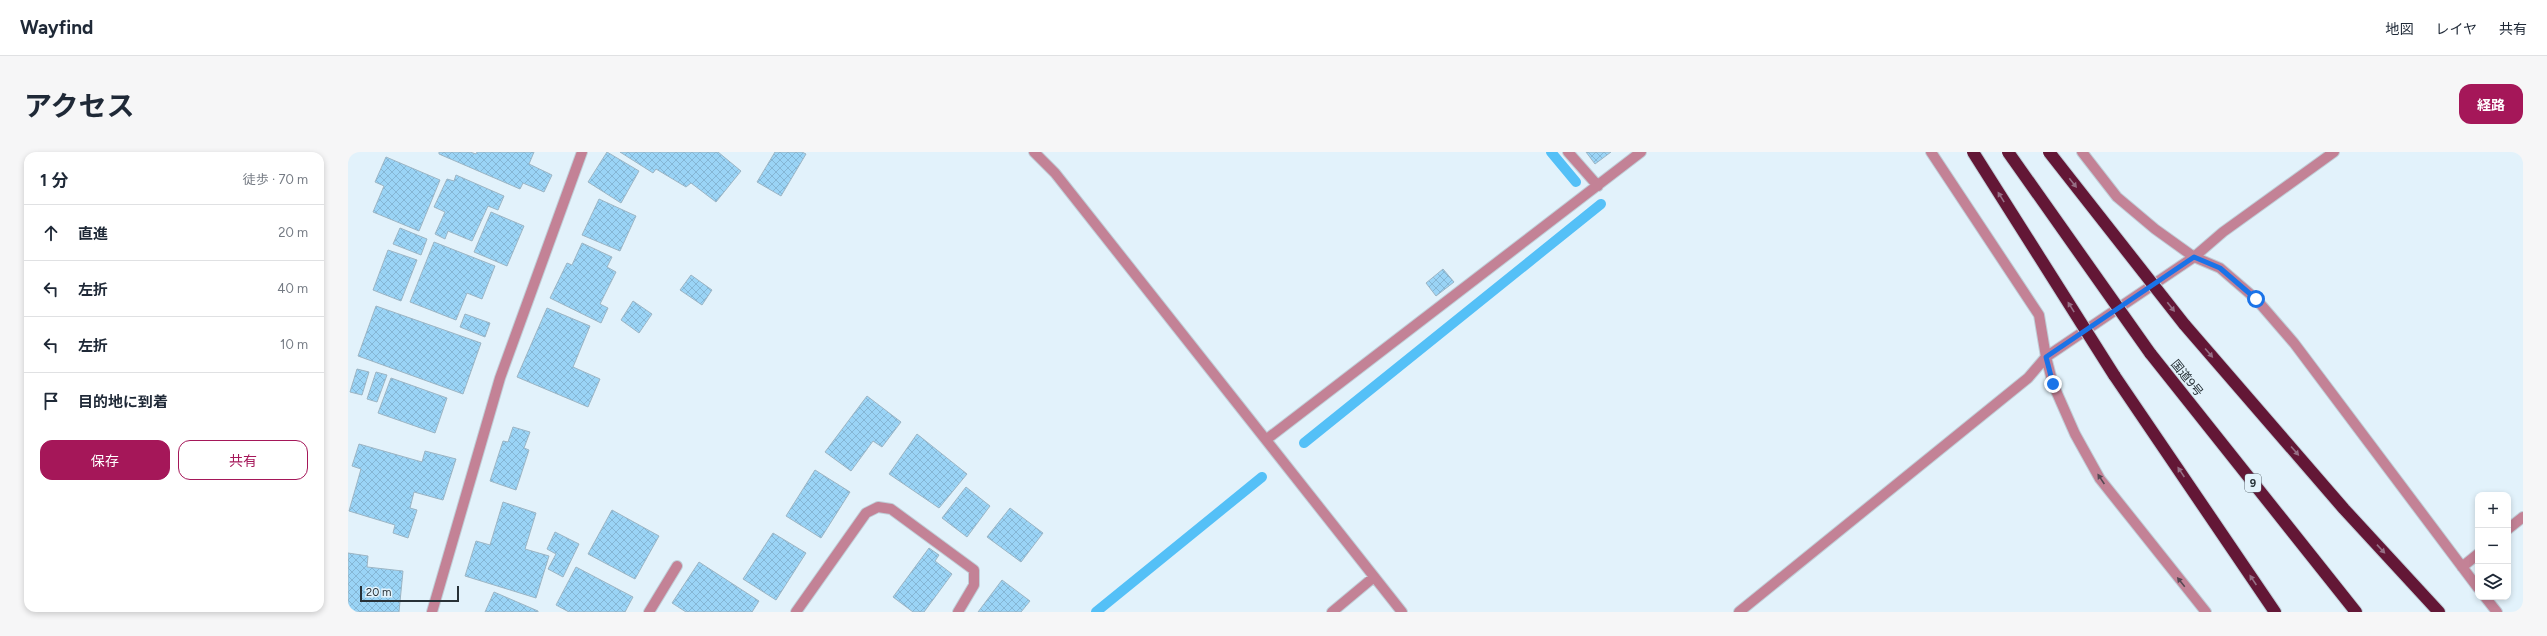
<!DOCTYPE html>
<html lang="ja">
<meta charset="utf-8">
<style>
body{margin:0;font-family:Figtree,"Noto Sans JP",sans-serif;background:#f6f6f7;color:#1f2937}
.controls{position:absolute;right:12px;bottom:12px;display:grid;overflow:hidden;border-radius:8px;box-shadow:0 2px 6px #0003}
.controls button{width:36px;height:36px;display:grid;place-items:center;padding:0;border:0;border-bottom:1px solid #e0e1e3;background:#fff;color:#1f2937;font:20px sans-serif}
.scale{position:absolute;left:12px;bottom:10px;width:99px;box-sizing:border-box;padding-left:4px;border:2px solid #273137;border-top:0;font-size:11px;line-height:14px;white-space:nowrap;color:#273137;-webkit-text-stroke:3px #e2f2fb;paint-order:stroke}
.stop{position:absolute;width:12px;height:12px;margin:-9px;border:3px solid #1a73e8;border-radius:50%;background:#fff}
.stop.end{background:#1a73e8;border-color:#fff;box-shadow:0 1px 4px #0008}
.list{margin:0;padding:0;list-style:none}
h2{display:flex;justify-content:space-between;align-items:center;height:52px;margin:0;padding:0 16px;font-size:17px}
h2 small{font-size:13px;font-weight:400;color:#747a83}
.list li{display:grid;grid-template-columns:26px 1fr auto;gap:12px;align-items:center;box-sizing:border-box;height:56px;padding:0 16px;border-top:1px solid #e0e1e3}
.list b{display:block;font-size:15px;white-space:nowrap}
.list em{font-size:13px;font-style:normal;color:#747a83}
.actions{display:flex;gap:8px;padding:12px 16px}
.actions a{flex:1;padding:9px 0;border:1px solid #a51759;border-radius:12px;text-align:center;font-size:14px;color:#a51759}
.actions .main{background:#a51759;color:#fff}
.icon{flex:none;width:22px;height:22px;fill:none;stroke:currentColor;stroke-width:2;stroke-linecap:round;stroke-linejoin:round}
.map{position:relative;flex:none;width:2175px;height:460px;overflow:hidden;border-radius:12px}
header{display:flex;align-items:center;gap:24px;box-sizing:border-box;height:56px;padding:0 20px;background:#fff;border-bottom:1px solid #e0e1e3}
header strong{font-size:19px}
nav{display:flex;gap:22px;margin-inline-start:auto;font-size:14px}
.intro{display:flex;align-items:center;justify-content:space-between;box-sizing:border-box;height:96px;padding:0 24px}
h1{margin:0;font-size:28px}
.button{padding:10px 18px;border-radius:12px;background:#a51759;color:#fff;font-size:14px;font-weight:700}
main{display:flex;gap:24px;padding:0 24px}
aside{flex:1;background:#fff;border-radius:12px;box-shadow:0 2px 6px #0003}
.map>svg:first-child{display:block}
.lines{fill:none;stroke-linecap:round;stroke-linejoin:round}
.stream{stroke:#54c0f7;stroke-width:10}
.building{fill:url(#building-cross-hatch);stroke:#9cb5c4}
.minor-casing{stroke:#c0cfd8;stroke-width:12}
.highway-casing{stroke:#c0cfd8;stroke-width:14}
.minor{stroke:#c38296;stroke-width:10}
.highway{stroke:#631736;stroke-width:12}
.highway-bridge-casing{stroke:#c0cfd8;stroke-width:14;stroke-linecap:butt}
.highway-bridge{stroke:#631736;stroke-width:12}
.oneway{fill:#966f85}
.oneway2{fill:#564954}
.route{stroke:#1a73e8;stroke-width:5}
.labels{text-anchor:middle;dominant-baseline:central;stroke-width:3;stroke-linejoin:round;paint-order:stroke}
.shield{fill:#e2f2fb;stroke:#5f6b72;stroke-width:1}
.shield-label{font-size:11px;font-weight:bold;fill:#273137}
.street-label{font-size:12px;fill:#273137;stroke:#e2f2fb}
</style>
<header>
<strong>Wayfind</strong>
<nav><a>地図</a><a>レイヤ</a><a>共有</a></nav>
</header>
<div class="intro"><h1>アクセス</h1><a class="button">経路</a></div>
<main>
<aside>
<h2>1 分<small>徒歩 · 70 m</small></h2>
<ul class="list">
<li><svg class="icon" aria-label="ahead" viewBox="0 0 24 24"><path d="M12 20V5M6 11l6-6 6 6"/></svg><div><b>直進</b></div><em>20 m</em></li>
<li><svg class="icon" aria-label="left" viewBox="0 0 24 24"><path d="M17 20v-9H6M10 6l-5 5 5 5"/></svg><div><b>左折</b></div><em>40 m</em></li>
<li><svg class="icon" aria-label="left" viewBox="0 0 24 24"><path d="M17 20v-9H6M10 6l-5 5 5 5"/></svg><div><b>左折</b></div><em>10 m</em></li>
<li><svg class="icon" aria-label="arrive" viewBox="0 0 24 24"><path d="M6 21V4h12l-3 4 3 4H6"/></svg><div><b>目的地に到着</b></div></li>
</ul>
<div class="actions"><a class="main">保存</a><a>共有</a></div>
</aside>
<div class="map">
<svg width="2175" height="460" viewBox="0 0 2175 460">
<defs>
<pattern id="building-cross-hatch" width="8" height="8" patternUnits="userSpaceOnUse"><rect width="8" height="8" fill="#9ad4f6"/><path d="M0 0l8 8M0 8l8-8" fill="none" stroke="#85b6d4"/></pattern>
</defs>
<rect width="100%" height="100%" fill="#e2f2fb"/>
<g class="lines">
<path class="stream" d="M1203 0 1228 30
M956 291 1253 52
M748 460 914 325"/>
</g>
<path class="building" d="M91 0H122L128 2 129 0H186L181 12 204 23 196 40 175 31 172 37 91 2Z
M259 0 291 19 273 51 240 30Z
M272 0H370L393 19 368 50 343 31 338 35 308 17 305 21Z
M427 0H454L458 2 433 44 409 30Z
M1238 0H1263L1247 12Z
M38 5 92 28 71 79 25 60 36 34 27 30Z
M108 23 156 44 150 58 140 54 124 89 100 79 97 87 87 82 97 60 86 55 99 27 106 29Z
M251 47 288 64 272 99 234 83Z
M143 60 176 74 159 114 126 100Z
M52 76 79 87 73 103 45 92Z
M86 90 147 114 134 147 119 141 108 168 62 150Z
M234 91 264 105 259 115 268 120 252 152 260 156 253 171 202 146 219 111 224 113Z
M40 98 69 108 53 149 25 138Z
M1095 117 1106 130 1088 144 1078 131Z
M343 123 364 138 354 153 332 138Z
M285 149 304 162 291 181 273 168Z
M28 154 133 191 115 242 10 204Z
M199 156 242 174 225 215 252 227 240 255 169 225Z
M117 162 142 171 137 185 112 175Z
M9 217 21 220 14 243 2 240Z
M28 220 39 223 29 250 19 247Z
M43 226 99 246 87 281 30 261Z
M519 244 553 270 534 295 525 289 503 319 477 300Z
M165 275 182 280 176 296 181 298 168 338 142 329 155 289 160 290Z
M569 282 619 322 591 356 541 322Z
M11 292 74 310 77 299 108 307 95 348 66 340 62 356 69 358 60 386 45 381 47 373 1 359 13 317 4 314Z
M467 318 502 340 473 386 438 364Z
M618 335 642 354 619 385 594 366Z
M155 350 188 361 177 397 201 404 188 446 117 424 128 389 142 393Z
M662 356 695 381 673 410 639 385Z
M264 358 311 384 287 427 240 402Z
M207 380 231 392 215 425 200 417 208 402 199 397Z
M425 381 458 401 428 448 395 427Z
M581 396 591 403 587 409 604 422 576 460H565L545 445Z
M0 401 20 404 19 415 55 419 51 460H0Z
M351 410 411 449 404 460H338L324 451Z
M228 415 285 445 277 460H221L208 453Z
M654 428 682 449 673 460H630Z
M146 440 190 459V460H137Z"/>
<g class="lines">
<defs>
<path id="minor" d="M686 0 707 21 1054 460
M1220 0 1250 34
M1583 0 1691 163 1698 205 1705 232 1727 282 1752 327 1858 460
M1734 0 1769 45 1807 77 1846 105 1872 116 1908 147 1946 191 2130 436
M919 287 1293 0
M2160 377 2175 365
M2114 415 2130 402
M2137 445 2149 460
M84 460 152 226 234 0
M301 460 329 414
M448 460 518 361 530 355 543 357 626 418V433L610 460
M984 460 1026 425
M1391 460 1680 226 1698 205 1846 105 1875 80 1986 0"/>
<path id="highway" d="M1836 172 1996 357 2091 460
M1802 201 2008 460
M1766 223 1927 460"/>
</defs>
<use href="#minor" class="minor-casing"/>
<use href="#highway" class="highway-casing"/>
<use href="#minor" class="minor"/>
<use href="#highway" class="highway"/>
<defs>
<path id="highway-bridge" d="M1625 0 1766 223
M1660 0 1802 201
M1701 0 1836 172"/>
</defs>
<use href="#highway-bridge" class="highway-bridge-casing"/>
<use href="#highway-bridge" class="highway-bridge"/>
</g>
<defs><path id="oneway-solid" d="M-6-.8H1V-3.2L6.5 0L1 3.2V.8H-6Z"/></defs>
<g class="oneway">
<use href="#oneway-solid" transform="translate(1725 31) rotate(52)"/>
<use href="#oneway-solid" transform="translate(1653 45) rotate(-122)"/>
<use href="#oneway-solid" transform="translate(1723 155) rotate(-122)"/>
<use href="#oneway-solid" transform="translate(1823 155) rotate(52)"/>
<use href="#oneway-solid" transform="translate(1861 201) rotate(49)"/>
<use href="#oneway-solid" transform="translate(1947 299) rotate(49)"/>
<use href="#oneway-solid" transform="translate(1833 320) rotate(-124)"/>
<use href="#oneway-solid" transform="translate(2033 397) rotate(47)"/>
<use href="#oneway-solid" transform="translate(1905 428) rotate(-124)"/>
</g>
<g class="oneway2">
<use href="#oneway-solid" transform="translate(1753 327) rotate(-124)"/>
<use href="#oneway-solid" transform="translate(1833 430) rotate(-129)"/>
</g>
<g class="lines">
<path class="route" d="M1705 232 1698 205 1846 105 1872 116 1908 147"/>
</g>
<g class="labels">
<rect class="shield" x="1897" y="322" width="16" height="18" rx="3"/>
<g class="shield-label">
<text x="1905" y="331">9</text>
</g>
<g class="street-label">
<text transform="translate(1839 226) rotate(51)">国道9号</text>
</g>
</g>
</svg>
<div class="controls">
<button>+</button>
<button>−</button>
<button><svg class="icon" aria-label="layers" viewBox="0 0 24 24"><path d="M12 4l9 5-9 5-9-5zM3 14l9 5 9-5"/></svg></button>
</div>
<div class="scale">20 m</div>
<div class="stop" style="left:1908px;top:147px"></div>
<div class="stop end" style="left:1705px;top:232px"></div>
</div>
</main>
